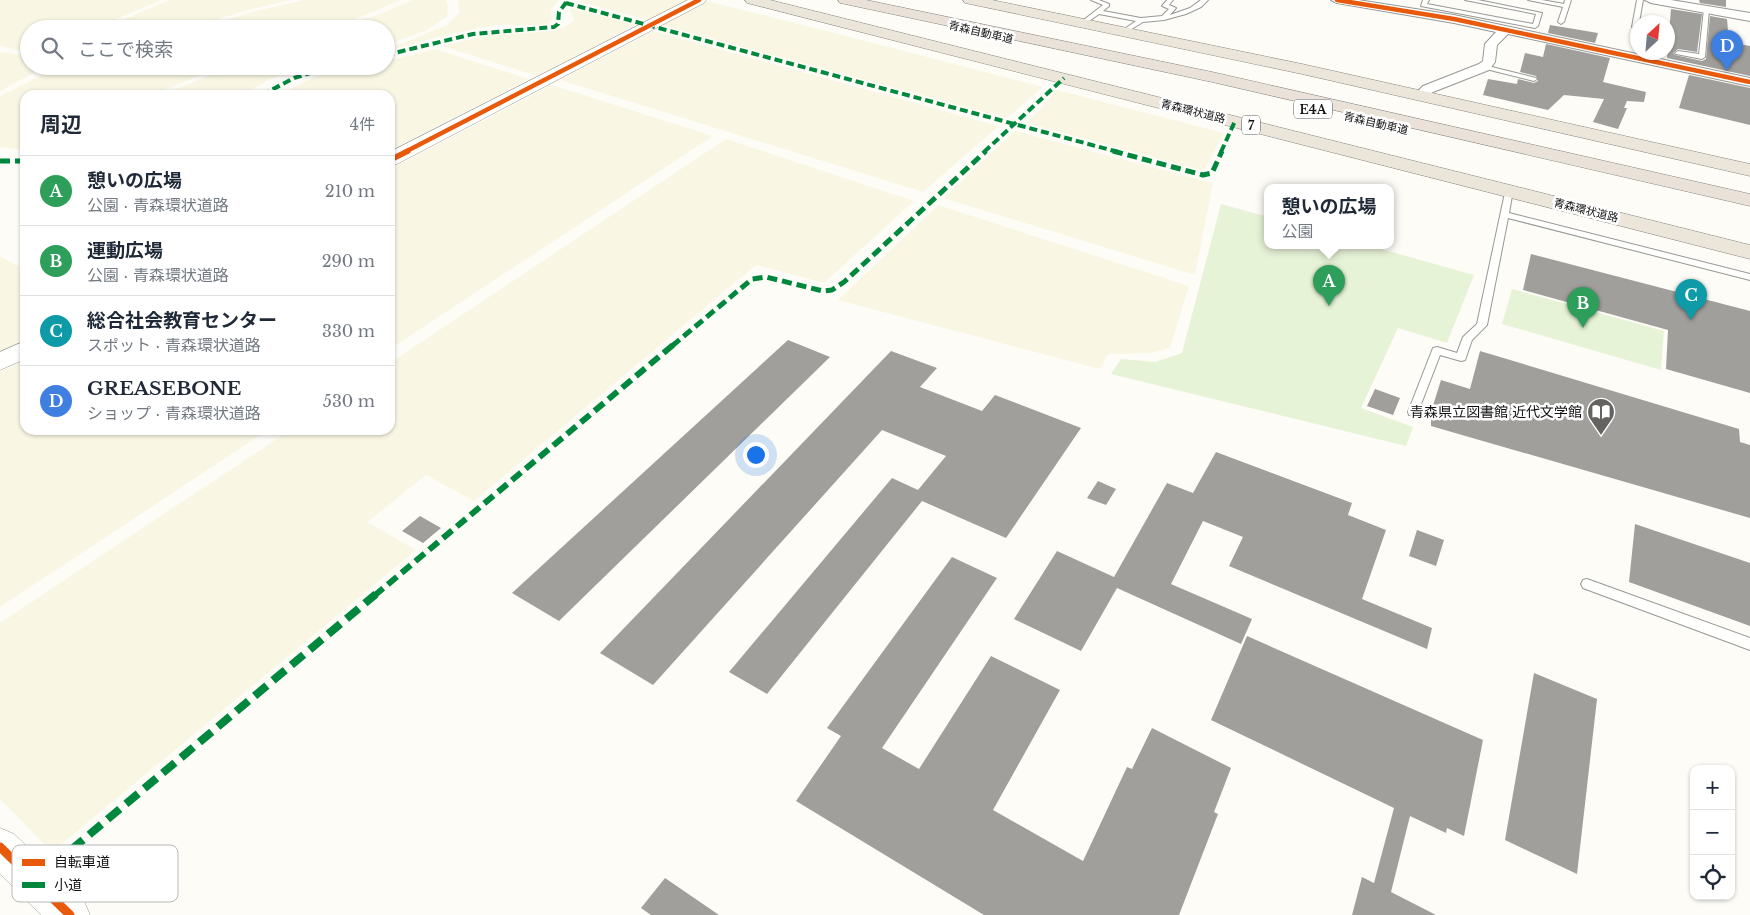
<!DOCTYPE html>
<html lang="ja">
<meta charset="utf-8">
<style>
body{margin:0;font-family:"Libre Baskerville","Noto Sans JP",serif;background:#f6f6f7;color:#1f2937}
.controls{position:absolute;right:15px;bottom:15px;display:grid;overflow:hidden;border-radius:10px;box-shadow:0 1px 4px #0004}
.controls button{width:45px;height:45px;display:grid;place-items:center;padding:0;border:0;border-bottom:1px solid #e0e1e3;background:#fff;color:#1f2937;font:25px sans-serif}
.compass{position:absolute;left:1630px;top:15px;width:45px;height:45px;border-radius:50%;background:#fff;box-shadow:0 1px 4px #0004;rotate:26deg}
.you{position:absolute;left:755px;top:454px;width:18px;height:18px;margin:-12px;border:4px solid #fff;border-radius:50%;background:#1a73e8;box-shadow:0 0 0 8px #1a73e833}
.badge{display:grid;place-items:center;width:32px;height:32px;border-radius:50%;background:#1a73e8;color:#fff;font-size:16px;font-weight:700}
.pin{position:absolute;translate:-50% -41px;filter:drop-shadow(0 1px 2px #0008)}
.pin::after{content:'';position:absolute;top:26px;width:18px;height:15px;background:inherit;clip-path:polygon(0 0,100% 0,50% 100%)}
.popup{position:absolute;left:1264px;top:184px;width:130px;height:65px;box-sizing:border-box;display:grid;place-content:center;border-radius:10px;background:#fff;filter:drop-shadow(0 1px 4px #0005);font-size:16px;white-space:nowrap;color:#747a83}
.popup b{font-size:19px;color:#1f2937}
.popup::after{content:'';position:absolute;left:50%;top:100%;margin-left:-10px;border:10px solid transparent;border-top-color:#fff}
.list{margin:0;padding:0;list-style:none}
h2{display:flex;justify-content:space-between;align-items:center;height:65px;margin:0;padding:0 20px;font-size:21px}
h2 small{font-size:16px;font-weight:400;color:#747a83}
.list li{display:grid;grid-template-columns:32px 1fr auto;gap:15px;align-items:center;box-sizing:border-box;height:70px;padding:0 20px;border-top:1px solid #e0e1e3}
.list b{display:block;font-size:19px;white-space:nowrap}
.list p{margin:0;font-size:16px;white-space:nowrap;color:#747a83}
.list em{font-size:16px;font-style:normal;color:#747a83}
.icon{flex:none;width:28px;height:28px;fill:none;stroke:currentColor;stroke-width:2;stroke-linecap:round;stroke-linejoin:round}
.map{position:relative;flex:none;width:1750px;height:915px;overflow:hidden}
.search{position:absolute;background:#fff;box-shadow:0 1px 4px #0004;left:20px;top:20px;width:375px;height:55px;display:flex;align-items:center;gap:12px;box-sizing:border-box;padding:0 18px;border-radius:28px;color:#747a83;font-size:19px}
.panel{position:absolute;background:#fff;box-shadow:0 1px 4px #0004;left:20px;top:90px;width:375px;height:345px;border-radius:15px}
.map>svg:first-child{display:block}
.farmland{fill:#f9f7e4}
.green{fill:#e7f3d7}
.building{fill:#a19f9c}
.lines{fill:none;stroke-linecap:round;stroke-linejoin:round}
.service-casing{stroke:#979795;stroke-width:2}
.minor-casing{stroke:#979795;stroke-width:2}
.tertiary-casing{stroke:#979795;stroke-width:1}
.trunk-casing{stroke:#858482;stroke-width:1}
.motorway-casing{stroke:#858482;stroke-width:1}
.service{fill:#fffffe;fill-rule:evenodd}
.minor{fill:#fffffe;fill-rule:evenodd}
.tertiary{fill:#fffffe;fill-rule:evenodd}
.trunk{fill:#ece5da;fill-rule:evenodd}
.motorway{fill:#eae1d8;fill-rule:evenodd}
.quiet-far3{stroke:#00873e;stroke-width:4;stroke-dasharray:8 4;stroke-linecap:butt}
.quiet-far2{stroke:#00873e;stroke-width:5;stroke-dasharray:10 5;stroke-linecap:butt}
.quiet-far1{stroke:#00873e;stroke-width:6;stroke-dasharray:12 6;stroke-linecap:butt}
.quiet{stroke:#00873e;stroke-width:8;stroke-dasharray:16 8;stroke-linecap:butt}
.cycleway-far2-casing{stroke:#fff;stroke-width:6}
.cycleway-far1-casing{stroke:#fff;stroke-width:8}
.cycleway-casing{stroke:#fff;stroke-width:12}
.cycleway-far2{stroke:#e8590c;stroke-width:4.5}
.cycleway-far1{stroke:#e8590c;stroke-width:5.5}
.cycleway{stroke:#e8590c;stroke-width:9}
.labels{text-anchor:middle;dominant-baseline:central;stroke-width:5;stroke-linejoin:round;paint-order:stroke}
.far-street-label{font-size:11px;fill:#111;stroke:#fff}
.shield{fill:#fff;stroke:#585858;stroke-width:1}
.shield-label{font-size:12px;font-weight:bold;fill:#111}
.poi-label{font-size:14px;fill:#111;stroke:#fff;text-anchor:end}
.key{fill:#fff;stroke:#b8b8b8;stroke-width:1}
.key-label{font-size:14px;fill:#111}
</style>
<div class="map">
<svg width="1750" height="915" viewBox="0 0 1750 915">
<rect width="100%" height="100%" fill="#fdfcf7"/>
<path class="farmland" d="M0 0H162L93 29H29V50L24 51 0 46Z
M169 0H291L248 10 186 29H101Z
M304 0H401L366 15 325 29H197L252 12Z
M412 0H446L448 6 447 17 425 31 386 45V29H333L380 14Z
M458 0H559L551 10 552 19 550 23 541 25H497L450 34 395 49 393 47 447 25 459 13Z
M581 0H688L649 20 580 2Z
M706 1 811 27 1043 87 1007 118 661 25Z
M572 8 636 25 537 76 442 46 490 35 555 31 565 27 574 20 569 9Z
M653 31 999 126 923 192 560 80Z
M435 49 529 79 390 151V95H280L306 81 325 73 360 66H386V61Z
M0 52 29 56V66H47L0 91Z
M60 66H224L151 95H25V148L21 150 0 147V96Z
M235 66H306L271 79 241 95H160Z
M552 85 713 136 390 349V169Z
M1057 90 1224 133 1204 171 1027 123Z
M1015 131 1213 183 1195 275 943 198Z
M726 139 914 201 824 283 756 265 474 501 426 475 367 522 416 550 52 852 0 799V623L290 430H390V363Z
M938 205 1189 286 1170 348 1151 353 1108 354 1100 369 838 300Z
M0 256 25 270V340L0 353Z
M25 359V430H268L0 607V372Z"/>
<path class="green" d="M1221 204 1268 217V245H1367L1474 275 1447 343 1398 328 1361 408 1413 427 1406 446 1111 374 1121 359 1155 362 1182 353Z
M1512 289 1664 331 1661 370 1502 324Z"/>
<path class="building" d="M1699 0H1726V7L1700 3Z
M1671 9 1702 14 1697 52 1678 49 1673 53 1675 55 1702 61 1706 59 1710 16 1727 19 1729 42 1750 46V76L1667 58Z
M1550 25 1598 33 1595 43 1548 33Z
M1546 44 1610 58 1603 82 1646 92 1644 102 1627 101 1624 108H1627L1618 129 1593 122 1604 99 1564 95 1548 110 1483 95 1488 79 1517 84 1518 79 1534 83 1538 81 1536 76 1520 72 1525 53 1543 57Z
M1689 75 1750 88V125L1679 108Z
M1531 254 1750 311V393L1666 369 1668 330 1523 290Z
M788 340 830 357 559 621 512 593Z
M891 351 937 368 920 387 982 411 995 395 1081 428 1006 538 922 501 767 694 729 672 892 478 918 490 946 456 882 430 653 685 600 653Z
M1480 351 1739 429 1740 442 1750 445V518L1431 426V412L1441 380 1470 389Z
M1375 389 1400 398 1393 415 1367 406Z
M1216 452 1352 503 1348 515 1386 530 1362 599 1432 628 1427 649 1229 566 1243 537 1203 521 1171 584 1252 619 1241 644 1117 588 1081 651 1014 619 1057 551 1114 577 1167 483 1193 493Z
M1098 481 1116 489 1106 505 1087 498Z
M420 516 441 528 423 543 402 531Z
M1635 524 1750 563V626L1629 582Z
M1417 530 1444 540 1436 566 1409 556Z
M952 557 997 578 882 748 919 769 991 656 1060 690 993 810 1083 861 1127 767 1132 769 1152 728 1231 768 1214 812 1218 814 1179 915H984L796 801 841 736 827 728Z
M1247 636 1483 740 1464 836 1447 828 1446 833 1410 816 1391 892 1436 915H1352L1362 877 1374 883 1394 808 1211 720Z
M1534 673 1597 699 1577 874 1505 840Z
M665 878 719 915H651L641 908Z"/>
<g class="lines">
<defs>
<path id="service" d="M1091 0H1099L1109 4V6L1103 11 1141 18 1162 16 1169 9 1162 6 1167 0H1173L1169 5 1176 8 1170 15 1190 8 1201 0H1208L1201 7 1186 14 1164 20 1143 22 1125 33 1123 32V30L1136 21 1099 14 1085 24H1081V22L1103 5Z
M1423 0H1429L1427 4 1533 24 1536 14 1465 0H1478L1542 13 1538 26 1535 28 1421 6Z
M1528 0H1542L1564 4 1565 0H1571L1564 22 1561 24 1558 22 1563 7Z
M1637 0H1643L1638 28 1635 29 1632 27Z
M1704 9 1709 10 1705 57 1702 59 1676 54 1675 53 1678 51 1699 54Z
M1484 65 1536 78 1537 79 1534 81 1482 68V66Z
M1506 188 1513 190 1509 213 1750 274V280L1508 218 1487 325 1472 340 1465 360 1461 361 1440 355 1418 412 1417 415H1409L1408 412 1433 348 1437 347 1457 353 1463 337 1477 324Z
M1587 579 1750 638V650L1583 588 1581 584 1583 580Z"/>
<path id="minor" d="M1331 0H1358L1454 15 1750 78V86L1508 34 1497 45 1495 62 1489 70 1433 92 1421 99 1414 95 1423 86 1479 64 1483 61 1485 44 1496 32 1454 23 1337 3Z
M1645 0H1671L1750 13V21L1651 3Z"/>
<path id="tertiary" d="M688 0H706L704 3 397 164 390 166V152Z
M25 341V359L0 370V352Z
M0 828 14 834 84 901 90 915H41L0 874Z"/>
<path id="trunk" d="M745 0H770L1750 245V259L747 3Z
M963 0H992L1302 64 1750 164V176L1302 74 970 4 965 3Z"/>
<path id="motorway" d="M838 0H866L1212 72 1750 194V206L1212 82 845 4 840 3Z"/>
</defs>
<use href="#service" class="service-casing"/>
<use href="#minor" class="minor-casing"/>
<use href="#tertiary" class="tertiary-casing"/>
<use href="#trunk" class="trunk-casing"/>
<use href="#motorway" class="motorway-casing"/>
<use href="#service" class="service"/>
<use href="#minor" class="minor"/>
<use href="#tertiary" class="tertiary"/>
<use href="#trunk" class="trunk"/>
<use href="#motorway" class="motorway"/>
<path class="quiet-far3" d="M566 3 1118 152
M386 55 473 34 554 27 558 24 559 12 568 0
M262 95 294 78 333 66
M984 152 1064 78
M1221 152 1235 121"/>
<path class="quiet-far2" d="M1113 151 1203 175 1212 173 1222 151
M0 161H25
M672 346 752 279 766 277 823 291 832 290 844 282 986 151"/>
<path class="quiet-far1" d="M374 596 673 345"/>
<path class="quiet" d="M34 881 376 594"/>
<defs>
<path id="cycleway-far2" d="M1337 0 1454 19 1750 82
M405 152 699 0"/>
<path id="cycleway-far1" d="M390 160 408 151"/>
<path id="cycleway" d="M0 847 70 915"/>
</defs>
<use href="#cycleway-far2" class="cycleway-far2-casing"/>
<use href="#cycleway-far1" class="cycleway-far1-casing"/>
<use href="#cycleway" class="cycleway-casing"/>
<use href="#cycleway-far2" class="cycleway-far2"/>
<use href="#cycleway-far1" class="cycleway-far1"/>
<use href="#cycleway" class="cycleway"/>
</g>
<defs>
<symbol id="library-pin" viewBox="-11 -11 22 30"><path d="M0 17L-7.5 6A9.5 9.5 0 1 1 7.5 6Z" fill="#646362" stroke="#fff"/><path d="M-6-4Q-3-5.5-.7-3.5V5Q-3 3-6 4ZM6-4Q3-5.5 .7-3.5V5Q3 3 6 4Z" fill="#fff"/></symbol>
</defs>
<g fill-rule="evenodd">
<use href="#library-pin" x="1585" y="396" width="32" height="43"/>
</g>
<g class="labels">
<g class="far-street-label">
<text transform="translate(981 32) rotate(13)">青森自動車道</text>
<text transform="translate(1193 111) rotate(14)">青森環状道路</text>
<text transform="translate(1376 123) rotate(13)">青森自動車道</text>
<text transform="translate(1586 210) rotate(14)">青森環状道路</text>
</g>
<g class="shield">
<rect x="1294" y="99.5" width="38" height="19" rx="4"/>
<rect x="1242" y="115.5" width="18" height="19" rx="4"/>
</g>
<g class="shield-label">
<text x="1313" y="109">E4A</text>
<text x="1251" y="125">7</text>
</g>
<g class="poi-label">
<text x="1582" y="412">青森県立図書館 近代文学館</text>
</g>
</g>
<rect x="12" y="845" width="166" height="57" rx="8" class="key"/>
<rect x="22" y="859" width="23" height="7" fill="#e8590c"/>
<rect x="22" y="882" width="23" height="6" fill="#00873e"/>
<g class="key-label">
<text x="54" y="867">自転車道</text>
<text x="54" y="890">小道</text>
</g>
</svg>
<div class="controls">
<button>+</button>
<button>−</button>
<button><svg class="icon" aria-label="locate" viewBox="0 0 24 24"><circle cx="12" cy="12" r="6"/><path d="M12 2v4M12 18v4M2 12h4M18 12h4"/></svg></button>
</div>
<svg class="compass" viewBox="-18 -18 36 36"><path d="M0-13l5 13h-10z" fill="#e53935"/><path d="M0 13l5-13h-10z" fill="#747a83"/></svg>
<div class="you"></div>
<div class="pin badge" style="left:1329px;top:306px;background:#2e9e5b">A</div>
<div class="popup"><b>憩いの広場</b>公園</div>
<div class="pin badge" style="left:1583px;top:328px;background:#2e9e5b">B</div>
<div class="pin badge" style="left:1691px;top:320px;background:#0f9aa8">C</div>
<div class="pin badge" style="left:1727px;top:71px;background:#3f7fe0">D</div>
<div class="search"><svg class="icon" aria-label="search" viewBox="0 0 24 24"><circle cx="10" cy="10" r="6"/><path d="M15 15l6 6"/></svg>ここで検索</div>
<section class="panel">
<h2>周辺<small>4件</small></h2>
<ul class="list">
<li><span class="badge" style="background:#2e9e5b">A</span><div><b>憩いの広場</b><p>公園 · 青森環状道路</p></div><em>210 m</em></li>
<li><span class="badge" style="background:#2e9e5b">B</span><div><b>運動広場</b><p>公園 · 青森環状道路</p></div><em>290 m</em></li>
<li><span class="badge" style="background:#0f9aa8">C</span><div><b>総合社会教育センター</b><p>スポット · 青森環状道路</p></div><em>330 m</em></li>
<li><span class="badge" style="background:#3f7fe0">D</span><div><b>GREASEBONE</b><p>ショップ · 青森環状道路</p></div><em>530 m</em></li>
</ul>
</section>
</div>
